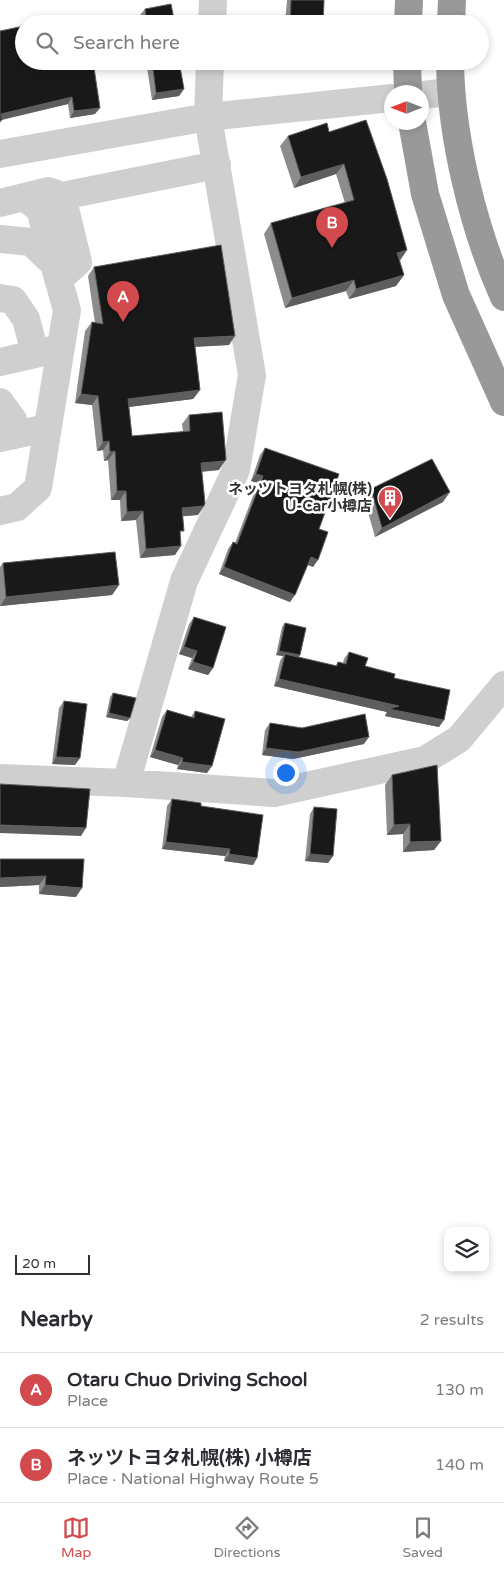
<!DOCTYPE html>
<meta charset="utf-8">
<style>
body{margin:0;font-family:"Varela Round","Noto Sans JP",sans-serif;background:#f2f2f3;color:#2b2b33}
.controls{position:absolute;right:15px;bottom:15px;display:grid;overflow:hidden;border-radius:10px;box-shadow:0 2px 8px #0003}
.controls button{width:45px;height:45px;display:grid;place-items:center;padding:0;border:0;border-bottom:1px solid #e1e1e2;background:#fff;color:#2b2b33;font:25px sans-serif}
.compass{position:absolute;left:384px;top:85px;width:45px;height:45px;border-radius:50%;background:#fff;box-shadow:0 2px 8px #0003;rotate:270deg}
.scale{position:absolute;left:15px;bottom:12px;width:75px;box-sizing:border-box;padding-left:5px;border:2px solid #323232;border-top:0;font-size:14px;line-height:18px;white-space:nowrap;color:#323232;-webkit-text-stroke:4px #fff;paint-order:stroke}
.you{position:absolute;left:285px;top:772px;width:18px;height:18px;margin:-12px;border:4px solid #fff;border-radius:50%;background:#1a73e8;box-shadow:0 0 0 8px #1a73e833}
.badge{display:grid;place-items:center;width:32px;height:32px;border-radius:50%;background:#d24a4d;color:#fff;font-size:16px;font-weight:700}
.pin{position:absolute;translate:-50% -41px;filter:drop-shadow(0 1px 2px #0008)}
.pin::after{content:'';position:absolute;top:26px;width:18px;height:15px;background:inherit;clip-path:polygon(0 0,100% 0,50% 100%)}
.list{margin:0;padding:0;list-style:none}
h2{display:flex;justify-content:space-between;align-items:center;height:65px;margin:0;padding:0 20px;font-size:21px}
h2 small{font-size:16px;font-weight:400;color:#7c7c81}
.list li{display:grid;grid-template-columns:32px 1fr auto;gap:15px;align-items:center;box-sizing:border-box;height:75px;padding:0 20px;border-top:1px solid #e1e1e2}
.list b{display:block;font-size:19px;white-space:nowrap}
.list p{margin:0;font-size:16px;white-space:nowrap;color:#7c7c81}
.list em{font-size:16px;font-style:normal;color:#7c7c81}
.icon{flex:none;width:28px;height:28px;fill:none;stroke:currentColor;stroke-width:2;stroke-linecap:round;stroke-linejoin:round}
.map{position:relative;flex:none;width:504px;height:1287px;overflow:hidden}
.search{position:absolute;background:#fff;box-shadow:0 2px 8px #0003;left:15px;right:15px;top:15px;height:55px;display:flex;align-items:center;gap:12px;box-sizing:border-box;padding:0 18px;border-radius:28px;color:#7c7c81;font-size:19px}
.sheet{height:215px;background:#fff}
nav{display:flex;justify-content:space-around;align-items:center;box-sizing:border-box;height:70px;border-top:1px solid #e1e1e2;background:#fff;font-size:14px;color:#7c7c81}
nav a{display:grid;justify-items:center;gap:2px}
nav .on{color:#d24a4d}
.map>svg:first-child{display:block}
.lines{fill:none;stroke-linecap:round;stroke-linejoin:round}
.minor{stroke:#cfcfcf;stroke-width:28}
.highway{stroke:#999;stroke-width:28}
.wall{fill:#8c8c8c}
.shaded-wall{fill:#5e5e5e}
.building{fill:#191919;stroke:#5e5e5e}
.labels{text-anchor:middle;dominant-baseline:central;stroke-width:5;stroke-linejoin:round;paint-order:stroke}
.poi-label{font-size:15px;font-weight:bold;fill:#323232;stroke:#fff;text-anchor:end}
</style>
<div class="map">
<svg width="504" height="1287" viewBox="0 0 504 1287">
<rect width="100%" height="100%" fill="#fff"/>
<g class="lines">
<path class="minor" d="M212 24 213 0
M422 95 450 92
M0 154 208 117 392 98
M62 196 217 165
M24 197 48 191 62 196 78 262 59 279
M0 203 24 197 40 209 54 264
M0 239 31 242 54 264 67 310 38 488 17 507 0 511
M0 298 13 300 26 319 35 353
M0 362 52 350
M0 402 13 420 15 434
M0 438 47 428
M0 778 126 783 274 793 425 760 459 739 504 685
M126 783 184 581 236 470 252 375 208 117 210 61"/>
<path class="highway" d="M408 24 409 0
M451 24 452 0
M407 61 408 92
M450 61C451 137 473 228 504 297
M412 122 425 194 456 295 504 402"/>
</g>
<path class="wall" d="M287 0H324L323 24H285Z
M145 9 174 19 196 24H141L140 15Z
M0 31 95 114 70 118 68 104 2 120 0 123Z
M146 61H179L184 89 179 96 152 100Z
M329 132 407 250 400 261 404 275 396 286 349 299 346 291 285 308 264 234 271 223 345 203 336 174 294 188 280 146 288 136Z
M94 267 229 345 195 347 200 390 193 399 128 407 132 436 183 432 182 424 189 415 219 470 202 472 204 506 198 515 182 516 180 536 175 555 140 558 136 520 121 521 120 500H111L108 460 104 461 103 450 97 451 92 405 75 403 85 331 92 322 95 323 88 276Z
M265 448 319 529 313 567 308 565 290 602 219 574 228 549 233 542 235 543 258 483 251 481 260 455Z
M371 489 443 502 375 537 364 498Z
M3 563 119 585 112 595 0 606V567Z
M194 617 213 668 208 675 188 669 192 658 179 654 189 624Z
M285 623 300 655 299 657 335 666 338 662 343 663 344 659 349 652 365 666 394 678 444 720 439 727 385 716 387 712 274 686 280 661 283 656 276 655 282 627Z
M113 693 130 718 127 721 106 717 110 697Z
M64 701 80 758 75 765 52 764 59 708Z
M167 710 191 717 195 711 207 773 177 769 178 765 150 757 162 717Z
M270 723 364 744 293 759 262 755 265 730Z
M392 775 441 841 434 850 403 852V834L387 835 385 785Z
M172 799 201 806 257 858 253 865 224 861 225 856 162 849 167 806Z
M314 807 333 856 328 863 305 861 310 814Z
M0 859H84L76 897 39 894V885L0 887Z"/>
<path class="shaded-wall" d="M285 61H321L316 67 282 66Z
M184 89 179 96 152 100 156 93Z
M72 97 68 104 0 120 1 114Z
M100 108 95 114 70 118 74 111Z
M344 164 336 174 294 188 301 177Z
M407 250 399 261 397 253Z
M404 275 396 286 349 299 356 289Z
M354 280 346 291 285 308 292 298Z
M235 336 229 345 188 347 194 338Z
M200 390 193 399 121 408 128 399Z
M81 394 98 396 92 405 75 403Z
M109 441 103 450 97 451 103 442Z
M115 451 108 460 104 461 110 452Z
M225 461 219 470 195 472 201 463Z
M256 474 263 476 258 483 251 481Z
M117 491H126L120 500H111Z
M450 492 443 502 375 537 382 528Z
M204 506 198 515 175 517 182 508Z
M143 511 136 520 121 521 127 512Z
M181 546 175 555 140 558 146 549Z
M311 557 318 560 313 567 306 564Z
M224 567 295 595 290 602 219 574Z
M119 585 112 595 0 606 6 597Z
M184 647 197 651 192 658 179 654Z
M279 651 300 655 297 659 285 654 283 656 276 655Z
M193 662 213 668 208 675 188 669Z
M279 679 399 706 444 720 439 727 385 716 387 712 274 686Z
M109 713 130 718 127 721 106 717Z
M369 737 364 744 293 759 262 755 266 748Z
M155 750 183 758 178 765 150 757Z
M56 757 80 758 75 765 52 764Z
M182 762 212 766 207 773 177 769Z
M410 824 403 834 387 835 394 825Z
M0 825 86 828 81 836 0 833Z
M441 841 434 850 403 852 410 842Z
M166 842 230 849 225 856 162 849Z
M229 854 257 858 253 865 224 861Z
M310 854 333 856 328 863 305 861Z
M46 876 39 885 0 887V878Z
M45 885 82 888 76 897 39 894Z"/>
<path class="building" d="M291 0H324L323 24H290Z
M171 4 174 19H196V24H147L145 9Z
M80 20V24H45Z
M24 26V61H93L100 108 74 111 72 97 1 114 2 120 0 121V31Z
M152 61H179L184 89 156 93Z
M366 120 387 179 407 250 397 253 404 275 356 289 354 280 292 298 271 223 354 200 344 164 301 177 288 136 327 123 329 132Z
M221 245 235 336 194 338 200 390 128 399 132 436 190 431 189 415 222 412 226 459 225 461 201 463 205 503 204 506 182 508 184 531H180L181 546 146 549 143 511 127 512 126 491H117L115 451 110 452 109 441 103 442 98 396 81 394 92 322 103 324 94 267Z
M265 448 339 474 319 529 328 532 318 560 311 557 295 595 224 567 233 542 237 544 263 476 256 474Z
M432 459 450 492 382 528 371 489Z
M115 552 119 585 6 597 3 563Z
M194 617 226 627 213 668 193 662 197 651 184 647Z
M285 623 306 628 300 655 279 651Z
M349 652 368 658 365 666 395 674 394 678 450 690 444 720 389 709 399 706 279 679 285 654 337 666 338 662 346 664Z
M113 693 136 698 130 718 109 713Z
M64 701 87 704 80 758 56 757Z
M167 710 194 718 195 711 225 719 212 766 182 762 183 758 155 750Z
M365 714 369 737 298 752 266 748 270 723 302 728Z
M437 765 441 841 410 842V824L394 825 392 775Z
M0 784 90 789 86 828 0 825Z
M172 799 201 803V806L263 815 257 858 229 854 230 849 166 842Z
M314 807 337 809 333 856 310 854Z
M0 859H84L82 888 45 885 46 876 0 878Z"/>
<defs>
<symbol id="building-pin" viewBox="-11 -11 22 30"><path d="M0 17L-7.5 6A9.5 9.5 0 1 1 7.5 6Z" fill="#d24a4d" stroke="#fff"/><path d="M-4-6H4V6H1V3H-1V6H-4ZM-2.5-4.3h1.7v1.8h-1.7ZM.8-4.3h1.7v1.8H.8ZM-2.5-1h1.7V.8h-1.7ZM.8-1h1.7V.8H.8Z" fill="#fff"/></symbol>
</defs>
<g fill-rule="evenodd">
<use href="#building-pin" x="376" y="484" width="28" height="38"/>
</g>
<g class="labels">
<g class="poi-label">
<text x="372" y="489">ネッツトヨタ札幌(株)<tspan x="372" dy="17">U-Car小樽店</tspan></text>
</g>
</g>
</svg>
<div class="controls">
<button><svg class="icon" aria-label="layers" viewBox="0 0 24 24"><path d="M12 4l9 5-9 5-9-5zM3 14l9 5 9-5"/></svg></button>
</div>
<svg class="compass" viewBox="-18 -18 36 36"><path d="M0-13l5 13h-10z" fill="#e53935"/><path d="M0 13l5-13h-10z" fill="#7c7c81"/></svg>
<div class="scale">20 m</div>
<div class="you"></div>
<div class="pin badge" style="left:123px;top:322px">A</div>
<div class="pin badge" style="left:332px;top:248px">B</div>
<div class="search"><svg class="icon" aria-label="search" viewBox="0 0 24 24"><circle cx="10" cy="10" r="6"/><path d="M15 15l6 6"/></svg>Search here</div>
</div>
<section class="sheet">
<h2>Nearby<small>2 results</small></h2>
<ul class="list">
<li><span class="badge">A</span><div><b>Otaru Chuo Driving School</b><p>Place</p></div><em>130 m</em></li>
<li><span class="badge">B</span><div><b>ネッツトヨタ札幌(株) 小樽店</b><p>Place · National Highway Route 5</p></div><em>140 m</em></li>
</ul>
</section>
<nav>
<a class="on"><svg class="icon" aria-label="map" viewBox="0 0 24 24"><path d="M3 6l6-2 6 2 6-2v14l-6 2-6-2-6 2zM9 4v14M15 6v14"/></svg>Map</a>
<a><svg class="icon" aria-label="directions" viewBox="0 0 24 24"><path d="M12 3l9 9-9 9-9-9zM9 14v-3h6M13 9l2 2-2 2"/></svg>Directions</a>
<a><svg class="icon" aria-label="saved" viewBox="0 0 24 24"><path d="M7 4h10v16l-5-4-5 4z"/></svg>Saved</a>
</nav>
